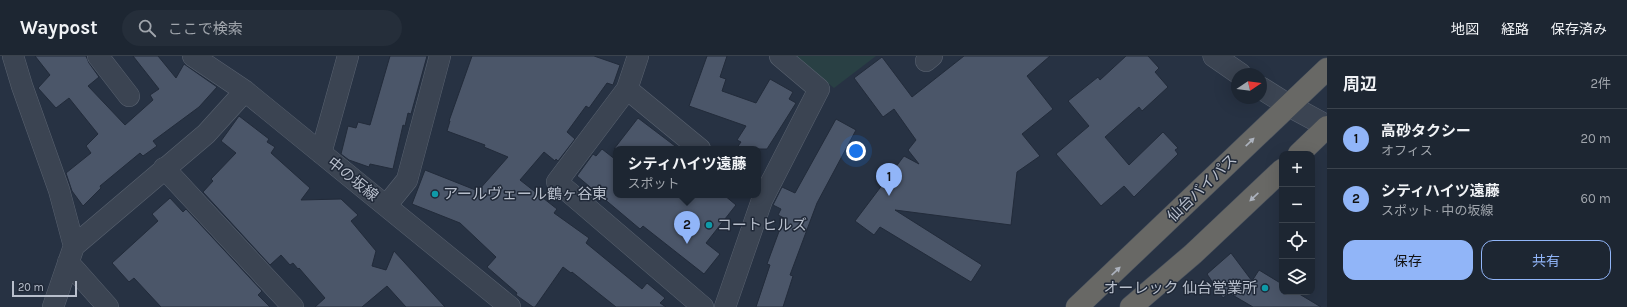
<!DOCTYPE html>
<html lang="ja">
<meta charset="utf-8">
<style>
body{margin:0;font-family:Karla,"Noto Sans JP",sans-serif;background:#252e3a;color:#f1f3f6}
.controls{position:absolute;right:12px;bottom:12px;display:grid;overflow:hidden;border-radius:8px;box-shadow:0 4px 16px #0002}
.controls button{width:36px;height:36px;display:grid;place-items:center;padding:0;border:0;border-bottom:1px solid #3b434d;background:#1d2632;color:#f1f3f6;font:20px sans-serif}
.compass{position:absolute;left:1231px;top:12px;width:36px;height:36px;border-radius:50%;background:#1d2632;box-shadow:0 4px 16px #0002;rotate:77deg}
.scale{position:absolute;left:12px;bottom:10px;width:65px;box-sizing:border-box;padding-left:4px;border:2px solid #b8bfcc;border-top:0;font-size:11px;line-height:14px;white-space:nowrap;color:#b8bfcc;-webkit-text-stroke:3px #202938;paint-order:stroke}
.you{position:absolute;left:856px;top:95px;width:14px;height:14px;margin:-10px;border:3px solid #fff;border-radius:50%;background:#1a73e8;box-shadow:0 0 0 6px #1a73e833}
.badge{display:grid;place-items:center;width:26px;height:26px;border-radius:50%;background:#91b5f8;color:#111;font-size:13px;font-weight:700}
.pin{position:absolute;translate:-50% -33px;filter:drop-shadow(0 1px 2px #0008)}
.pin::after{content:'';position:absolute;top:21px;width:14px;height:12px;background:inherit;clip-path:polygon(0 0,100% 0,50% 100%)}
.popup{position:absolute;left:613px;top:90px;width:148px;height:52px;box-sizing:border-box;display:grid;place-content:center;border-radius:8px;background:#1d2632;filter:drop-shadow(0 1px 3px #0005);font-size:13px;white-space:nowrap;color:#a0a5ac}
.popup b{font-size:15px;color:#f1f3f6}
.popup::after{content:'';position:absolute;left:50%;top:100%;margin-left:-8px;border:8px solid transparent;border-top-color:#1d2632}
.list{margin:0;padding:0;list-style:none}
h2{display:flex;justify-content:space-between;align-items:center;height:52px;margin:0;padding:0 16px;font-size:17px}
h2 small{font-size:13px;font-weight:400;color:#a0a5ac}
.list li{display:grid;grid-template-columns:26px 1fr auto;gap:12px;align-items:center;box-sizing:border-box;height:60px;padding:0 16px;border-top:1px solid #3b434d}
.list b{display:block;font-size:15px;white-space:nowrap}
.list p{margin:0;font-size:13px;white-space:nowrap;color:#a0a5ac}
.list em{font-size:13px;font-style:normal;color:#a0a5ac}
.actions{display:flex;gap:8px;padding:12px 16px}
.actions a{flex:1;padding:9px 0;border:1px solid #91b5f8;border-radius:12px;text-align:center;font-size:14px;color:#91b5f8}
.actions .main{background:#91b5f8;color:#111}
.icon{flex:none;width:22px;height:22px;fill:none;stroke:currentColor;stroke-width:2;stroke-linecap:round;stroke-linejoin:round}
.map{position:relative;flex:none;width:1327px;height:251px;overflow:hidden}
header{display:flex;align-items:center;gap:24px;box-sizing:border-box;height:56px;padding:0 20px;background:#1d2632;border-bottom:1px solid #3b434d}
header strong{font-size:19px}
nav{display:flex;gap:22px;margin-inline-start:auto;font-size:14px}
.search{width:280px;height:36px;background:#252e3a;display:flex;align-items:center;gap:10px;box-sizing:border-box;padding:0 14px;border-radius:22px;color:#a0a5ac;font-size:15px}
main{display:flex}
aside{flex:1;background:#1d2632}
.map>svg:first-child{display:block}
.green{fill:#294044}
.building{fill:#4b5669;stroke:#222b3a}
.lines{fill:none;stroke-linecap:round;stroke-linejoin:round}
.minor-casing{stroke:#596270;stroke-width:22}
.tertiary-casing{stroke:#596270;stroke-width:23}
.trunk-casing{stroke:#464f5d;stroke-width:23}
.minor{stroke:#3b4452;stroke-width:21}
.tertiary{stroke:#3b4452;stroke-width:22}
.trunk{stroke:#686865;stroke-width:22}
.oneway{fill:#acb2bd}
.culture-dot{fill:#0f9aa8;stroke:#202938;stroke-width:1.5}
.labels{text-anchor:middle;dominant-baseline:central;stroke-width:3;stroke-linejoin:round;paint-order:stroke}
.street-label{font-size:15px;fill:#b8bfcc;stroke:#202938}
.poi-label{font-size:15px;fill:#b8bfcc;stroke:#202938;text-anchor:start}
</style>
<header>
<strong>Waypost</strong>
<div class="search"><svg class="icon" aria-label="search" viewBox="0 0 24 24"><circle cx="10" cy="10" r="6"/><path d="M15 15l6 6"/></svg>ここで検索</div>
<nav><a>地図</a><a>経路</a><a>保存済み</a></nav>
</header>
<main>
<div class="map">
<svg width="1327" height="251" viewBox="0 0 1327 251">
<rect width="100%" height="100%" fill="#273243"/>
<path class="green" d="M794 0H876L834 32Z"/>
<path class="building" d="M35 0H86L89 7 99 21 88 30 125 69 153 44 150 39 159 33 133 0H158L176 22 184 8 217 31 199 51 153 85 157 90 143 100 140 97 100 130 101 132 83 150 72 135 66 117 91 97 86 90 98 78 69 42 56 52 38 32 50 19Z
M390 0H427L411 58 408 57 405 70 403 69 393 113 370 108 369 111 349 104 341 98 348 70 356 72 358 66 370 69Z
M472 0H594L620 9 613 29 607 27 589 52 586 50 567 76 575 83 558 105 556 103 555 105 544 96 520 124 557 153 554 157 589 182 586 187 642 233 647 227 665 242 660 247 666 251H616L572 216 571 217 563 211 535 251H533L516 239 517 237 487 211 496 201 460 167 412 148 425 114 478 135 508 101 484 91 485 89 447 75 450 65H449Z
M707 0H727L720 21 726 23 722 35 756 47 770 23 793 36 789 43 796 47 767 93H736L741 86 737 84 746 70 689 50Z
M964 0H1050L1027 20 1053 53 1022 78 1040 100 1017 116 1011 169 895 154 982 209 971 226 880 171 874 179 855 165 904 100 919 108 908 94 916 84 894 53 883 61 854 22 882 1 912 41Z
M1126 0H1148L1159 12 1155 16 1168 31 1142 55 1139 51 1105 81 1129 109 1163 76 1178 92 1175 94 1178 98 1134 141 1124 130 1101 150 1056 98 1089 70 1068 45 1098 21 1100 24Z
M239 60 269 83 267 86 275 91 271 97 310 132 301 144 341 143 358 159 351 165 376 195 372 210 386 214 394 195 445 251H406L387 230 362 251H315L325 242 299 212 298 213 293 207 290 209 281 199 270 209 203 136 213 125 211 123 236 97 221 85Z
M638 62 679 93H614Z
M836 63 856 74 817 147 790 219 793 220 783 251H756L770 209 767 208 784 162 778 159 781 153 773 149 782 131 795 137Z
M602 93 616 104V139H724L736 149 706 187 720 198 704 218 643 170 640 173 577 120 593 98 596 100Z
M170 142 183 156 186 153 262 235 258 239 270 251H161L134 222 129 226 112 207 158 165 152 158Z
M1231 197 1252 225 1259 214 1282 228V236H1296L1321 251H1253L1229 237 1223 242 1207 218Z"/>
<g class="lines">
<defs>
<path id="minor" d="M13 0 22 30 59 134 74 190 53 251
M98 0 129 40
M193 0 245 35 510 251
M638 0 627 33 557 126 703 251
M926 5 932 0
M627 33 700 93
M321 97 348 0
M164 112 293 251
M386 150 407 124 440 0
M74 190 206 78 245 35
M68 206 108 251
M725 251 762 144 819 33 780 0"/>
<path id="tertiary" d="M1214 0 1240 18
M1261 32 1288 49 1327 70"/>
<path id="trunk" d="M1299 98 1327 71
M1077 251 1327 13
M1131 251 1193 198 1282 114"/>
</defs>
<use href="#minor" class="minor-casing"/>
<use href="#tertiary" class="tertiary-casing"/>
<use href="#trunk" class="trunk-casing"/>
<use href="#minor" class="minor"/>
<use href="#tertiary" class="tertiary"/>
<use href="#trunk" class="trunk"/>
</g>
<defs><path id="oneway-solid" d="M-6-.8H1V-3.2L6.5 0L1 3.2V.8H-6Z"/></defs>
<g class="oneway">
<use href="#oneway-solid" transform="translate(1250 86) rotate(-44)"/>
<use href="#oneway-solid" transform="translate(1254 141) rotate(137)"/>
<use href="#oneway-solid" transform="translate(1116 215) rotate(-43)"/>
</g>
<g class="culture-dot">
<circle cx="435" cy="138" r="4"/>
<circle cx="709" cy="169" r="4"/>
<circle cx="1265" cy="232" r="4"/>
</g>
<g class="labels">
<g class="street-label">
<text transform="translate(353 123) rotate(39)">中の坂線</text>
<text transform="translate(1202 132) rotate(-44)">仙台バイパス</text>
</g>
<g class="poi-label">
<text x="443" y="138">アールヴェール鶴ヶ谷東</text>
<text x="717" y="169">コートヒルズ</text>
<text x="1257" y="232" text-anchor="end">オーレック 仙台営業所</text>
</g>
</g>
</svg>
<div class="controls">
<button>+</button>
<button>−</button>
<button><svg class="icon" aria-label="locate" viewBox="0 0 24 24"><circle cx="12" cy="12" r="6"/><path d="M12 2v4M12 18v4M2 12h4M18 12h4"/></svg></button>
<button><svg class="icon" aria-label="layers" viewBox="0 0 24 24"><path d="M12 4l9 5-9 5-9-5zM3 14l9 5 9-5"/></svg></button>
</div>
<svg class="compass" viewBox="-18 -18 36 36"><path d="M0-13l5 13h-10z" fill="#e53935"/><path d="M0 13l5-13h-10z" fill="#a0a5ac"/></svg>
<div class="scale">20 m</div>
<div class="you"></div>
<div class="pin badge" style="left:889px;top:140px">1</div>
<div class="pin badge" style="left:687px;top:188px">2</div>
<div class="popup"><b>シティハイツ遠藤</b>スポット</div>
</div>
<aside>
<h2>周辺<small>2件</small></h2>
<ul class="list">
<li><span class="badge">1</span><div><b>高砂タクシー</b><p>オフィス</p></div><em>20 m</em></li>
<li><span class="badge">2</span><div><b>シティハイツ遠藤</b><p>スポット · 中の坂線</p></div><em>60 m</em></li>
</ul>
<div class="actions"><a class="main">保存</a><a>共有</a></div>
</aside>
</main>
